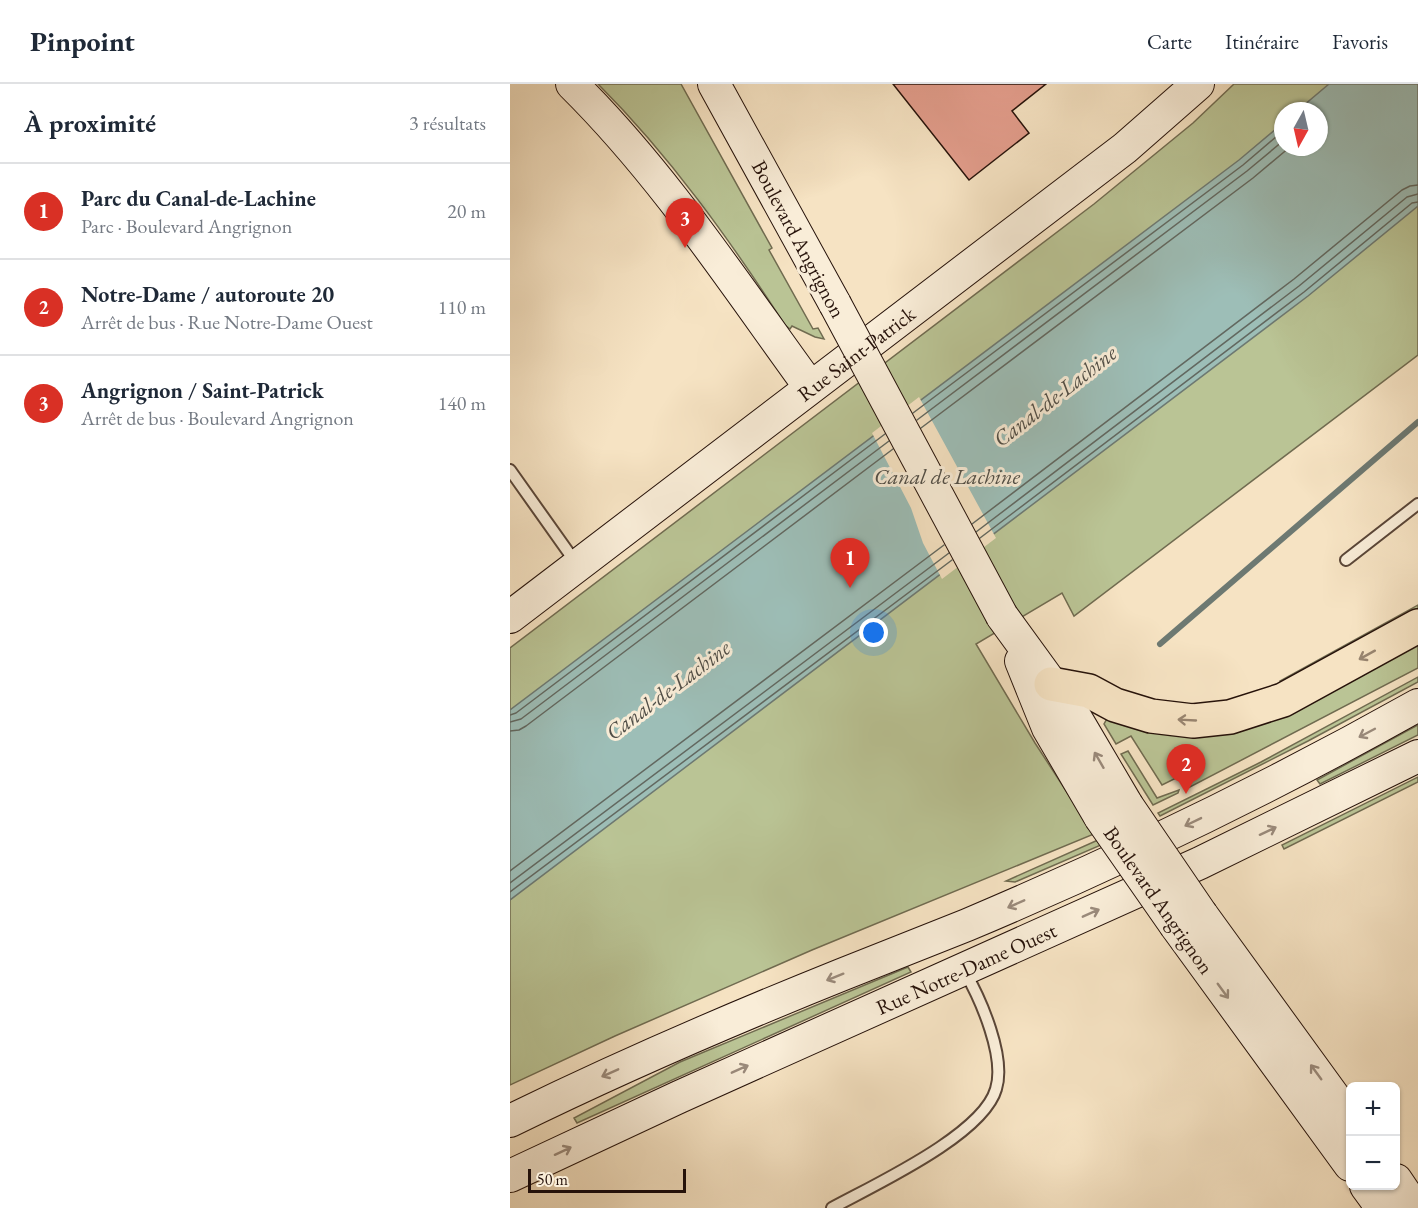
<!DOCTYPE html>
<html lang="fr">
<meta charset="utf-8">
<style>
body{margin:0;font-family:"EB Garamond",serif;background:#f2f2f3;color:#1f2937}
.controls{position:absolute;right:18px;bottom:18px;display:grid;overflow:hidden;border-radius:9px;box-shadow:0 2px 4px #0004}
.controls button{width:54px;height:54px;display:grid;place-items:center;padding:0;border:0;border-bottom:2px solid #e0e1e3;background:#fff;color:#1f2937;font:30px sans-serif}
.compass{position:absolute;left:764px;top:18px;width:54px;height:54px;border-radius:50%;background:#fff;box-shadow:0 2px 4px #0004;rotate:188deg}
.scale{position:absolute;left:18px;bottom:15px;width:158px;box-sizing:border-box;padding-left:6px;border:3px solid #26120a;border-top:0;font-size:16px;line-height:21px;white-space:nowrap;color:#26120a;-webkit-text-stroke:4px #f9edd8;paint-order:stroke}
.you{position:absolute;left:364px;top:549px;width:21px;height:21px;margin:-15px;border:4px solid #fff;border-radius:50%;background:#1a73e8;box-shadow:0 0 0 9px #1a73e833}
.badge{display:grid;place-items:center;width:39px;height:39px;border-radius:50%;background:#d93025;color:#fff;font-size:20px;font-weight:700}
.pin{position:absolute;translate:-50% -50px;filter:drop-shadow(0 2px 3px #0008)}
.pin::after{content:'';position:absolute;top:32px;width:21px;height:18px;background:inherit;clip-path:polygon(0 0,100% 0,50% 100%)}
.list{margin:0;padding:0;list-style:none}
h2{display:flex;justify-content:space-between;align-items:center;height:78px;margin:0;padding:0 24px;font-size:26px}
h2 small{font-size:20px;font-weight:400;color:#747a83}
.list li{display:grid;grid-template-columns:39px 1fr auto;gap:18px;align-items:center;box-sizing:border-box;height:96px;padding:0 24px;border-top:2px solid #e0e1e3}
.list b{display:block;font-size:22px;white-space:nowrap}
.list p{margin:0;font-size:20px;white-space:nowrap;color:#747a83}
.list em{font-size:20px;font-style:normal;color:#747a83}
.map{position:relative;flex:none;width:908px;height:1124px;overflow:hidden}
header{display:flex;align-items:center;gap:36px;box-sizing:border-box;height:84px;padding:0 30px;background:#fff;border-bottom:2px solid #e0e1e3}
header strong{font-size:28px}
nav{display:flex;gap:33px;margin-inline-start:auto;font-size:21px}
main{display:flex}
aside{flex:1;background:#fff}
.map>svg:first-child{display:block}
.green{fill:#bac495;stroke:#706b50;stroke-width:1.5;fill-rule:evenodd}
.water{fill:#9dbeb7;stroke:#6d7972;stroke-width:1.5}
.pier{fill:#f6e3c3}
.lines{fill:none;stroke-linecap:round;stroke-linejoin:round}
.shore{stroke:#626860;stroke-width:1.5}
.stream{stroke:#6d7972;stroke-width:6}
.building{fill:#e39d8c;stroke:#26120a;stroke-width:1.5}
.service-casing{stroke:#5a4638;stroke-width:14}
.secondary-casing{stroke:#26120a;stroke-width:34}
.primary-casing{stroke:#26120a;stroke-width:36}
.service{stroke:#f9edd8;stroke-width:10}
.secondary{stroke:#f9edd8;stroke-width:32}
.primary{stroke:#f6e3c3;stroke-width:33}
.secondary-bridge-casing{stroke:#26120a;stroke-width:34;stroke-linecap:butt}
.secondary-bridge{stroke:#f9edd8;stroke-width:32}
.oneway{stroke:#988570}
.oneway2{stroke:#9a8a7b}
.labels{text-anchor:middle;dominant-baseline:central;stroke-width:6;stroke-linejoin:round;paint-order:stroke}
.street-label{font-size:21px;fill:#26120a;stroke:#f9edd8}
.water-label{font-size:22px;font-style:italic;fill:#504e47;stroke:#f9edd8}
</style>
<header>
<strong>Pinpoint</strong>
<nav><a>Carte</a><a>Itinéraire</a><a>Favoris</a></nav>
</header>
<main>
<aside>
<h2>À proximité<small>3 résultats</small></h2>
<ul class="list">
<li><span class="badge">1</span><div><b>Parc du Canal-de-Lachine</b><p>Parc · Boulevard Angrignon</p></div><em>20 m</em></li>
<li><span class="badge">2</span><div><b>Notre-Dame / autoroute 20</b><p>Arrêt de bus · Rue Notre-Dame Ouest</p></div><em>110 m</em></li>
<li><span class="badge">3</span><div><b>Angrignon / Saint-Patrick</b><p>Arrêt de bus · Boulevard Angrignon</p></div><em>140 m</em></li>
</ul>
</aside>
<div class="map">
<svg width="908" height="1124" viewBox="0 0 908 1124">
<rect width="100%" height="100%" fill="#f6e3c3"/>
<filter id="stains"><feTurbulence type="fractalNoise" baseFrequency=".00333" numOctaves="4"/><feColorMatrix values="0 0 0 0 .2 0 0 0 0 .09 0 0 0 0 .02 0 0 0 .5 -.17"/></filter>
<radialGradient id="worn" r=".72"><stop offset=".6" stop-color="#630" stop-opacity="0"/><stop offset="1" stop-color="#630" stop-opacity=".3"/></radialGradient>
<path class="green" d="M88 0H171L262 164 259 166 303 245 308 244 314 255 305 253 282 242 280 245 275 241C220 156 160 72 88 0Z
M724 0H908V271L564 532 552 509 466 560 525 659 584 750 302 866 105 952 0 1001V564L584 120 683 39ZM773 27H809V63H773Z
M908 521V526L772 601 770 597Z
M908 558V584L678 704 672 691 652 701 621 652 606 660 594 640 598 633 630 644Z
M908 593V598L798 657 650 732 648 729 751 678Z
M908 641V651L810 700 807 696Z
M618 667 647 714 669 706 668 709 643 721 611 670Z
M908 693V698L774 765 772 761Z
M588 756 591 761 505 798 496 797Z
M398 883 401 888 67 1039 64 1034 170 978Z"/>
<path class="water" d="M819 0H908V122L798 212 0 816V626L729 76 773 39V63H809V27H787Z"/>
<path class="pier" d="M409 313 486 454 432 495 413 459 401 424 362 349Z"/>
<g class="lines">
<path class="shore" d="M403 329 733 81 773 47
M407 336 737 87 773 57
M411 344 743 94 780 63
M462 440 784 195 892 106 900 102 908 101
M466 448 789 202 897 113 908 110
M470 454 794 208 902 119 908 118
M0 631 6 629 375 350
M0 638 11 635 379 357
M0 647 9 646 16 642 383 365
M0 787 434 461
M0 799 439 469
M0 808 442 476"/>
<path class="stream" d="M650 560 908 338"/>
</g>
<path class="building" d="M383 0H536L502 27 519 49 459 96Z"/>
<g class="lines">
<defs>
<path id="service" d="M0 386 66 479
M836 476 908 420
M322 1124C364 1101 473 1051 486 1005 496 973 471 916 455 888"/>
<g id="secondary">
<path d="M62 0C154 91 224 199 300 303"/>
<path d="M204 0 325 220"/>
<path d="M492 532 564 631 617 721"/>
<path id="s1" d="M0 533 615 64 688 0"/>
<path d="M511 577 538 644 590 733"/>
<path d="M692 831 840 1035"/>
<path d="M666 842 840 1081"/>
<path d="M0 1037C108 984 219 936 331 891 373 874 415 858 457 841 611 776 762 703 908 621"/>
<path id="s2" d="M0 1092 169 1013 690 779 908 672"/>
<path d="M886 1096 905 1124"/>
<path d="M856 1102 872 1124"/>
</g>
<path id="primary" d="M541 600 579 607 605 621 641 632 683 637 720 633 773 616 908 542"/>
</defs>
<use href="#service" class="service-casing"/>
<use href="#secondary" class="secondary-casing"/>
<use href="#primary" class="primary-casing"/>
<use href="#service" class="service"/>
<use href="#secondary" class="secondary"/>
<use href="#primary" class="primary"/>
<defs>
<path id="secondary-bridge" d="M325 220 492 532
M617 721 692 831
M590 733 666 842"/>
</defs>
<use href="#secondary-bridge" class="secondary-bridge-casing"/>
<use href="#secondary-bridge" class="secondary-bridge"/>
</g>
<defs><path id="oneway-shaft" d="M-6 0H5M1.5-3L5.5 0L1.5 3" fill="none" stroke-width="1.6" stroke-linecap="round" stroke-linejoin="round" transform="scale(1.5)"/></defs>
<g class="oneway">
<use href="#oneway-shaft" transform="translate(857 571) rotate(151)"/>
<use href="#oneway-shaft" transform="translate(677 636) rotate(-177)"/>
</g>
<g class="oneway2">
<use href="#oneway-shaft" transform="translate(857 649) rotate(152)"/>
<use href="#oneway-shaft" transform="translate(589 676) rotate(-120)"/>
<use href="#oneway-shaft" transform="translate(683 738) rotate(154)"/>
<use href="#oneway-shaft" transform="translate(758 747) rotate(-25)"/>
<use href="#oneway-shaft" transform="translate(506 820) rotate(156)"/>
<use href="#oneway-shaft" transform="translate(581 829) rotate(-24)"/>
<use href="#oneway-shaft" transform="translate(325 893) rotate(158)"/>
<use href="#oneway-shaft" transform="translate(713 907) rotate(54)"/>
<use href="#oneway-shaft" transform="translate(230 985) rotate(-24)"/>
<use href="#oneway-shaft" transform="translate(806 988) rotate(-126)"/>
<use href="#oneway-shaft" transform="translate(100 989) rotate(156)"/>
<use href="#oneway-shaft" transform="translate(53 1067) rotate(-25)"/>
</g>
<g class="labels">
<g class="street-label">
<text transform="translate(289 155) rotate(62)">Boulevard Angrignon</text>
<text stroke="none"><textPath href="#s1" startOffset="435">Rue Saint-Patrick</textPath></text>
<text transform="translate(649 816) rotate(55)">Boulevard Angrignon</text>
<text stroke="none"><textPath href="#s2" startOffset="501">Rue Notre-Dame Ouest</textPath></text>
</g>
<g class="water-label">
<text transform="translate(545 312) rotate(-38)">Canal-de-Lachine</text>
<text x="437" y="392">Canal de Lachine</text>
<text transform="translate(158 606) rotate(-37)">Canal-de-Lachine</text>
</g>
</g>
<rect width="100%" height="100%" filter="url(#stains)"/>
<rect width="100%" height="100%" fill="url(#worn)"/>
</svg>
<div class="controls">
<button>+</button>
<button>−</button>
</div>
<svg class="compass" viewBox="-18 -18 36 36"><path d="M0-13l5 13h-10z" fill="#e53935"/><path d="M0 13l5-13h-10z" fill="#747a83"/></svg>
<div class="scale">50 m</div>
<div class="you"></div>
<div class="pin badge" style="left:340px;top:504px">1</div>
<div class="pin badge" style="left:676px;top:710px">2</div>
<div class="pin badge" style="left:175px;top:164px">3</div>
</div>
</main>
